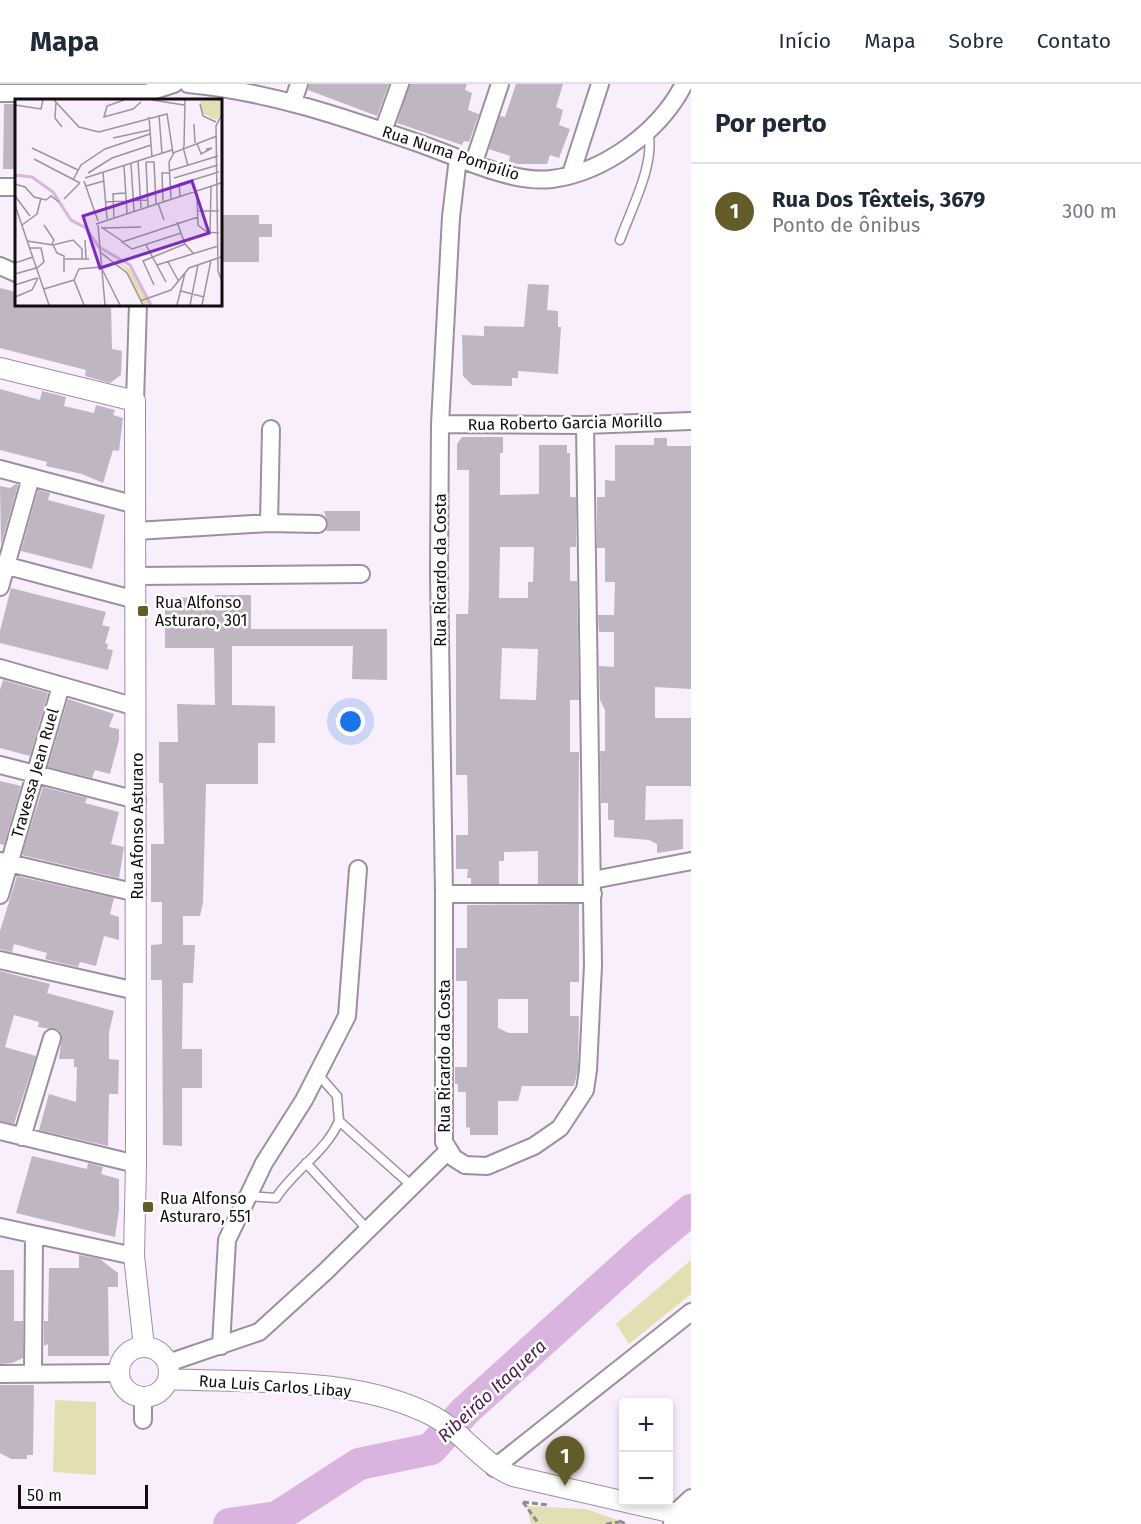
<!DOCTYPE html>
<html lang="pt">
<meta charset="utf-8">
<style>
body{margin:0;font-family:"Fira Sans",sans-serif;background:#f2f2f3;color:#1f2937}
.controls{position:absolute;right:18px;bottom:18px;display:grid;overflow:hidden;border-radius:6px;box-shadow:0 3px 9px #0003}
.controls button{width:54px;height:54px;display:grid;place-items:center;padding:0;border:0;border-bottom:2px solid #e0e1e3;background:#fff;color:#1f2937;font:30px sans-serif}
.scale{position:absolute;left:18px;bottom:15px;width:130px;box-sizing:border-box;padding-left:6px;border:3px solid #100c10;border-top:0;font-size:16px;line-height:21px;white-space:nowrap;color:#100c10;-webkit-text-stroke:4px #fff;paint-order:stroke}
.you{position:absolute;left:351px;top:638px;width:21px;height:21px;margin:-15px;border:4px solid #fff;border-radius:50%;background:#1a73e8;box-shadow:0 0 0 9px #1a73e833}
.badge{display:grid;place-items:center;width:39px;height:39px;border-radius:50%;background:#635c28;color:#fff;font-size:20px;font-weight:700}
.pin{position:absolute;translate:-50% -50px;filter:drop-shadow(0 2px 3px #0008)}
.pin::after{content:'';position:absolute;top:32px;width:21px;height:18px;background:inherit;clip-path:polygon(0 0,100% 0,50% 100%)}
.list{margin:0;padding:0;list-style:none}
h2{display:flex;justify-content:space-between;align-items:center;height:78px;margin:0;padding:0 24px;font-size:26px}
h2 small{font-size:20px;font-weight:400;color:#747a83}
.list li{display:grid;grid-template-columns:39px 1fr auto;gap:18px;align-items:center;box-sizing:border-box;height:96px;padding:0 24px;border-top:2px solid #e0e1e3}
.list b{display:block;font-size:22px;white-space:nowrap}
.list p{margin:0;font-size:20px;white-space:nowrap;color:#747a83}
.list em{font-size:20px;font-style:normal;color:#747a83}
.map{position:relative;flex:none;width:691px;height:1440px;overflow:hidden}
header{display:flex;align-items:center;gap:36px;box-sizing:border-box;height:84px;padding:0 30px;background:#fff;border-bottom:2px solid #e0e1e3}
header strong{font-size:28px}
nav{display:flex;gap:33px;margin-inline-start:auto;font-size:21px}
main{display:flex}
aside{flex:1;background:#fff}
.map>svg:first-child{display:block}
.green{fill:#e4dfb2}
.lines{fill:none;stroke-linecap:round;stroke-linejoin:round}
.river{stroke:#d9b4df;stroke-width:32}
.building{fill:#c0b6c2;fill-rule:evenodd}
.service-casing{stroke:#9b919d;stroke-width:11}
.minor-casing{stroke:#9b919d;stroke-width:20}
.tertiary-casing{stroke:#9b919d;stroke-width:22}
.path{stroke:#938b94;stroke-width:3;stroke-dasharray:6 3;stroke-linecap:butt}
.service{stroke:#fff;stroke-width:8}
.minor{stroke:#fff;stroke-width:16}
.tertiary{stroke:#fff;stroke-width:20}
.poi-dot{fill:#635c28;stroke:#fff;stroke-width:2}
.labels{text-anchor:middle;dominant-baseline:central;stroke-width:5;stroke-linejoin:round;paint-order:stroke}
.street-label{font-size:16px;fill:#100c10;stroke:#fff}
.poi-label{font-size:16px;fill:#100c10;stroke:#fff;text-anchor:start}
.water-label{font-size:18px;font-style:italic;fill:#4e2155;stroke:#fff}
.inset-river{fill:none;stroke:#d9b4df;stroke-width:3}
.inset-road{fill:none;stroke:#9c949d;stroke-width:1.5}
.view{fill:#7b2cbf;fill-opacity:0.15;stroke:#7b2cbf;stroke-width:3}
.inset-edge{fill:none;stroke:#100c10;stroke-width:3}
</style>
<header>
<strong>Mapa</strong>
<nav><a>Início</a><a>Mapa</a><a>Sobre</a><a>Contato</a></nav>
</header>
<main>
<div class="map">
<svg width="691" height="1440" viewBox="0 0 691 1440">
<rect width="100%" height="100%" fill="#f9eefb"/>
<path class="green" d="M691 1176V1210L629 1260 616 1240Z
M55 1316 96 1318V1391L53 1388Z
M527 1422 586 1425 629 1440H531Z"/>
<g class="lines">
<path class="river" d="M229 1440 277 1433 359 1380 431 1365 465 1327 642 1167 691 1126"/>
</g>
<path class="building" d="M309 0H389L377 32 308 6Z
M410 0H467L465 6 472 9 468 26 479 30 469 58 464 57 462 61 397 39Z
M516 0H563L556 23 563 26 559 41 570 45 559 74 550 71 547 80H517L509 77 510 72 489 65 500 32 505 33Z
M4 20H16V85H3Z
M220 131H259V140H272V153H259V178H220Z
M528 200 549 201 547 226 558 227V243H561L558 290 518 287V294H512V302L472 301 463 292 462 251 484 252V242L524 243Z
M0 204 16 208V220H111L112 265 122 267 121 291 110 299 85 292 86 286 0 264Z
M0 305 40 316 42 307 66 313 64 322 94 329 96 321 115 326 113 331 123 334 119 367 113 366 103 399 82 390 46 382 47 378 0 366Z
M462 353H503V369H500V411L539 410V361H567V369H570V413H576V463H570V497H577L579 616H570V668H579L578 800H538V767L504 768V777H499V800H471V794H467L468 785H456V751H468V732L467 691H456V530H468L469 506V386H457V360ZM500 463H534L533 498H528V514H499ZM502 564 538 565 536 616 500 615Z
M654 354H667V362H691V605L655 603V634H691V702H646L645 736 683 735V765L657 769V760L649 756 614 753V736H608V719H601L600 667H605V626L600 616 599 582 614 583V548H599L598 531H614L615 498H605V464H597V413H605V396L615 397V361H654Z
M16 400 18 401 1 461 0 402 10 404Z
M38 406 50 409 48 416 105 431 92 485 21 467Z
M324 427H360V447H326L328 440Z
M11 504 106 528 102 541 110 543 105 559 108 560 107 565 113 566 108 586 0 559V547Z
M215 511H251V545H387V596L352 595 353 562H232V621L275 622V659H258V700H206L203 818 200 832H183V861H195L193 899H183L182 965H202V1004H182V1062L163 1061 162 896H151V861L162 860V818H151V760H164L163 699H159V658H178L177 620 215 621 214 564H165V513L215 514Z
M3 596 48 609 30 672 0 664V606Z
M68 615 114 630 109 643 119 645V656L110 690 95 686 92 694 48 683Z
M0 697 21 702 4 761 0 760Z
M43 703 87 714 85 719 119 728 111 760 124 763 119 794 22 771Z
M17 792 114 814 110 830 119 833V856L104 852 96 882 80 878 78 883 45 875 47 869 14 860 12 868 0 865V847Z
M579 820V898H570V932H579L578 985 574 1002H522L518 1017H498V1051H470V1044L466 1043V1008H458V1000H455V983H467V897H456V864H467V821ZM498 915H528V949H509L498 944Z
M0 887 50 900 47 909 114 927 109 948V975L119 976 118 1010H109L108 1062 39 1046 49 1010 76 1018 77 983H74V975H59L62 952 59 946 38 943 39 938 14 931 5 963 36 972 14 1040 0 1037Z
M32 1072 87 1085 88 1079 103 1083 101 1090 119 1095V1126L115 1153 16 1129Z
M79 1171 100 1175 118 1189V1203H108L109 1272H48V1260L44 1262V1237H48L49 1184H79Z
M0 1186H14V1237H23V1274L12 1279 0 1280Z
M0 1301H34L33 1371H27V1375H11L0 1369Z"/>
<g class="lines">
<defs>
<path id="service" d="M620 156C631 125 656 79 648 47
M317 989 337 1012 339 1037 412 1102
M306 1079 368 1146
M248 1112 276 1114C294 1086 326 1068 339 1037"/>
<path id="minor" d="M188 0C268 7 346 34 421 60 458 73 512 100 552 95 605 88 660 47 684 0
M0 9H146L174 0
M293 18 299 0
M383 47 400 0
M458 74 451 133 440 340 439 490 444 810V1058L454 1074 465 1081 487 1082 534 1062 560 1044 585 1006 588 986 593 881 585 341
M474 78 500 0
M571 90 600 0
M0 103H16
M0 182 16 189
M135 317 138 220
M440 340 585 341 691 337
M0 385 136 421
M269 439 271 345
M136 447 269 439 318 440
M0 480 136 516
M136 492 361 490
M0 503 31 393
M0 584 136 623
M0 681 137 716
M0 777 137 809
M593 796 691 777
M444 810H593
M0 811 61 602
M0 876 136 907
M0 1047 136 1080
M22 1053 52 954
M0 1143 134 1172
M221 1262 227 1156 264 1079 304 1016 347 932 358 785
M168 1279 259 1248 326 1187 449 1066
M33 1288 34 1151
M0 1290 119 1289
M143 1313V1336
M494 1384 691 1228
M672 1440 675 1429 691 1414"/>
<path id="tertiary" d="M0 284 135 317 136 1080 134 1172 144 1263
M119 1288a25 25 0 1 1 50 0a25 25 0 1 1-50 0Z
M168 1295C253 1299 357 1292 433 1332 463 1348 481 1379 513 1392L691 1433"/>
</defs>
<use href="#service" class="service-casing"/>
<use href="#minor" class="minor-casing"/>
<use href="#tertiary" class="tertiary-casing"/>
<path class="path" d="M523 1418 548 1421
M523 1418 539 1440
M619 1437 627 1440
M606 1440 619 1438"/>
<use href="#service" class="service"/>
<use href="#minor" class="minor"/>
<use href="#tertiary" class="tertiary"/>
</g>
<g class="poi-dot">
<rect x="137" y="521" width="12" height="12" rx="3"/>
<rect x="142" y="1117" width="12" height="12" rx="3"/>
</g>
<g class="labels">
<g class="street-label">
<text transform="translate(451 69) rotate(18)">Rua Numa Pompílio</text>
<text transform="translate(565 339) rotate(-1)">Rua Roberto Garcia Morillo</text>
<text transform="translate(440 486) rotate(-90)">Rua Ricardo da Costa</text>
<text transform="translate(35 689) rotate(-74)">Travessa Jean Ruel</text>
<text transform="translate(137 742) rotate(-90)">Rua Afonso Asturaro</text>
<text transform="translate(444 972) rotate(-90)">Rua Ricardo da Costa</text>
<text transform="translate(275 1302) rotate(4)">Rua Luis Carlos Libay</text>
</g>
<g class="poi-label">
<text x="155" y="518">Rua Alfonso<tspan x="155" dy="18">Asturaro, 301</tspan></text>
<text x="160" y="1114">Rua Alfonso<tspan x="160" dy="18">Asturaro, 551</tspan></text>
</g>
<g class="water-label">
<text transform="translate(492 1307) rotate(-43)">Ribeirão Itaquera</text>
</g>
</g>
<g transform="translate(15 15)">
<rect width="207" height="207" fill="#f9eefb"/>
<path d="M207 1V14L201 21 187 14 185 2ZM98 159 116 171 135 206H129L110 170Z" fill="#e4dfb2"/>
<path class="inset-river" d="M0 76 17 78 38 93 56 121 71 129 84 148 115 166 136 206"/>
<path class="inset-road" d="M39 1 64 28 84 33 152 15 158 54 202 37M109 1 92 7 89 18 118 10 126 3M137 1 169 6M41 3 40 19 47 28M185 5 188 17 201 23M0 6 26 10 28 1M207 15 201 27 203 172 207 182M144 16 147 55M134 18 137 58M179 25 180 44M98 39 135 31M182 44 186 55 197 49 191 50M168 48 173 67M169 48 170 1M17 49 63 71M19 60 65 84M123 62 126 109M131 63H139L141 105M131 63 133 107M116 65 119 112M109 67 112 114M154 72 203 57M88 73 92 120M73 74 97 59 136 46M70 79 157 51M159 79 203 66M58 81 66 66 90 50 135 35M69 82 83 122M176 82 182 98 183 126 192 133 204 134M0 85 10 88 19 98 31 101 36 97 44 103M71 87 89 82M0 97 15 117M165 97 164 85 204 73M49 100 65 84M156 100 154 63 159 54M148 102 147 74H154M90 103 133 101M143 104 149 121M0 106 34 206M183 112H204M99 119 98 95 110 94M162 123 170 145 179 155M85 124 81 125 206 84M7 126 22 115 26 99M29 126 39 141 37 145M83 126 90 206M86 128 107 142M87 129 126 128M166 134 117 150 107 143 183 118M195 134 196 88M70 141 71 159M12 142 38 146 42 154 49 157V173M38 146 58 141 67 150V160M131 146 151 183M15 149H26L29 163 21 170M85 153 112 174 128 206M50 160H74M153 163 163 181M0 164 18 158M142 166 203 147M86 168 105 206M0 175 21 169M59 181 64 170 86 168M59 181 69 206M0 186 22 179M139 186 128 162 170 145M29 190 59 181M166 192 189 198M0 198 17 191 23 179M125 202 156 191 174 169 206 158M162 206 170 174M175 206 183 166M187 206 196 161"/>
<path class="view" d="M177 82 194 134 85 169 68 117Z"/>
<rect width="207" height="207" class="inset-edge"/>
</g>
</svg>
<div class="controls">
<button>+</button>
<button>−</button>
</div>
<div class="scale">50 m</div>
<div class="you"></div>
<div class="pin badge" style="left:565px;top:1402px">1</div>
</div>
<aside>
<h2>Por perto<small></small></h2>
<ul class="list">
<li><span class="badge">1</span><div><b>Rua Dos Têxteis, 3679</b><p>Ponto de ônibus</p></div><em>300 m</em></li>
</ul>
</aside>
</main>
